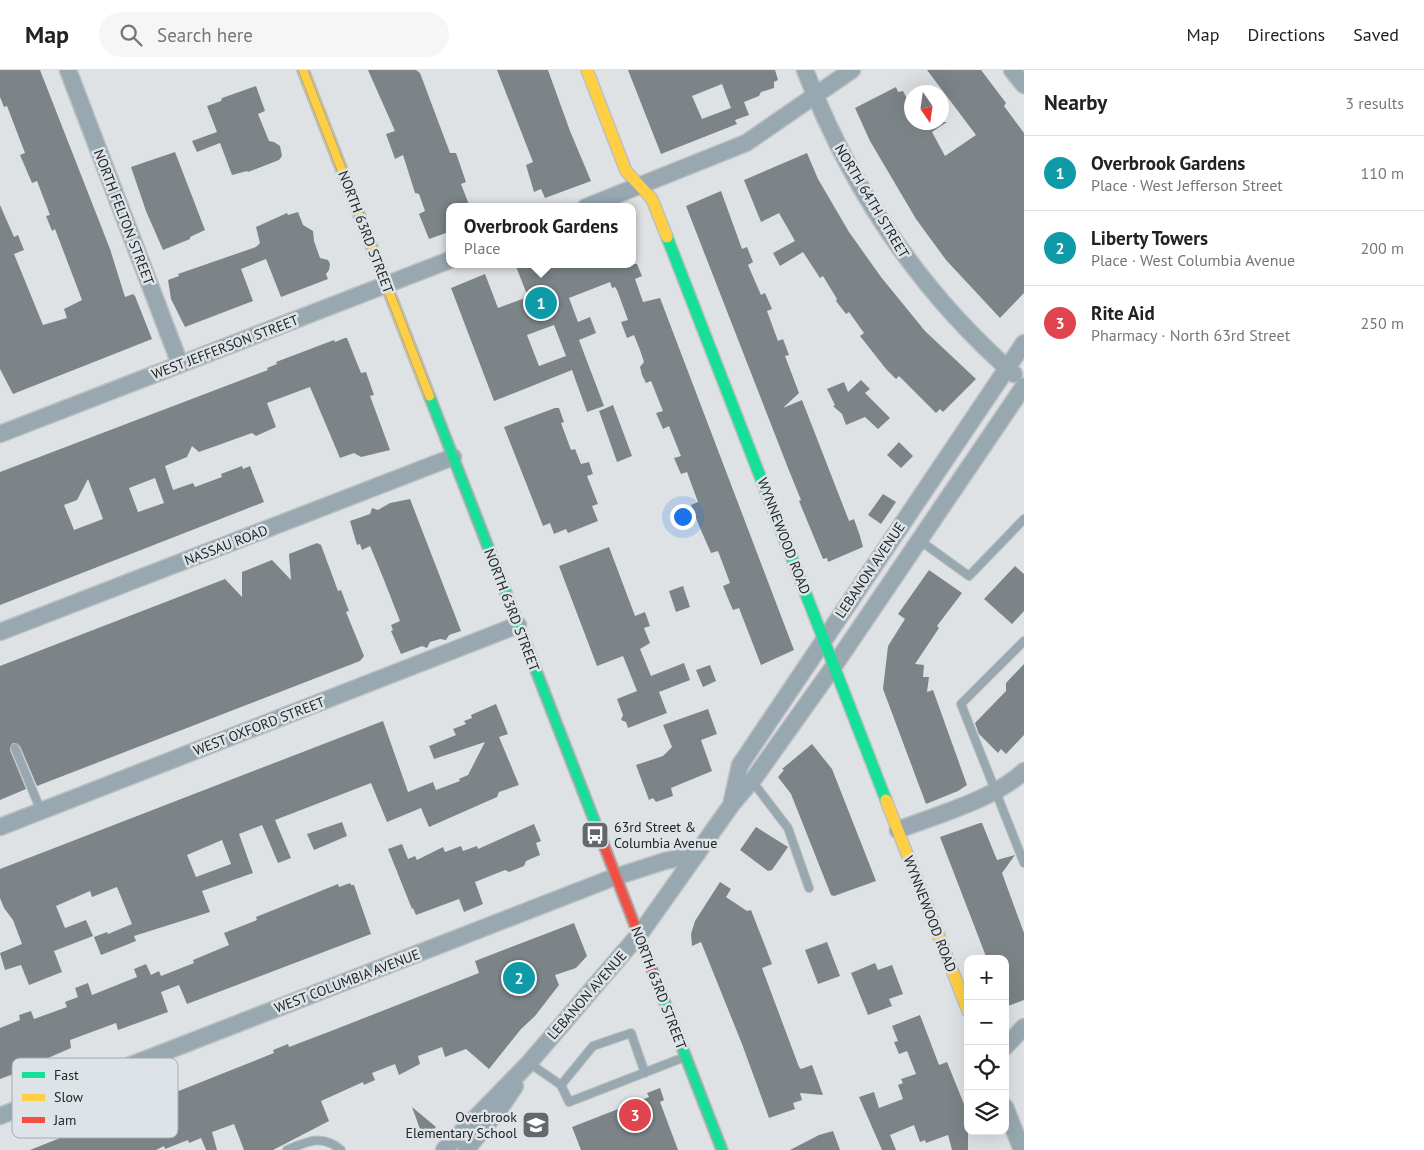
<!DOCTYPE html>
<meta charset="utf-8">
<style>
body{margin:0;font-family:"PT Sans",sans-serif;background:#f6f6f6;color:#222}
.controls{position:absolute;right:15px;bottom:15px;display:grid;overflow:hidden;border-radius:10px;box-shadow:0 5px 20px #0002}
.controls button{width:45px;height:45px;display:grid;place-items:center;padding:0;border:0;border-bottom:1px solid #e0e0e0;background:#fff;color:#222;font:25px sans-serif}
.compass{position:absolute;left:904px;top:15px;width:45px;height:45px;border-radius:50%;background:#fff;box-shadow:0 5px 20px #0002;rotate:167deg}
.you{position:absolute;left:682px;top:446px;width:18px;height:18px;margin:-12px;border:4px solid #fff;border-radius:50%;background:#1a73e8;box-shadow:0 0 0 8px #1a73e833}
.badge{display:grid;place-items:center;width:32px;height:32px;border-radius:50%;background:#65686a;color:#fff;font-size:16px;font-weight:700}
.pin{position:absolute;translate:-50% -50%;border:2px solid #fff;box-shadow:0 1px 5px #0006}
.popup{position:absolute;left:446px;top:133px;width:190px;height:65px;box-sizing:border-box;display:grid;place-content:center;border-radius:10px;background:#fff;filter:drop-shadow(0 1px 4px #0005);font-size:16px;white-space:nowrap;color:#767676}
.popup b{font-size:19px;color:#222}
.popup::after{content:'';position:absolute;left:50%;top:100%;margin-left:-10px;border:10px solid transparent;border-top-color:#fff}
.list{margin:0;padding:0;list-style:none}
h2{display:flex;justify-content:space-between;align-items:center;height:65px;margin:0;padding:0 20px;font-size:21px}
h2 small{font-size:16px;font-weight:400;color:#767676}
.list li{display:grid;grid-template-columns:32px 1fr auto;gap:15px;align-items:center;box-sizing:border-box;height:75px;padding:0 20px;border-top:1px solid #e0e0e0}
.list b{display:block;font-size:19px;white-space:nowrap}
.list p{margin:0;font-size:16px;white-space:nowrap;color:#767676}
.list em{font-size:16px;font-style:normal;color:#767676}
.icon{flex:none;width:28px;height:28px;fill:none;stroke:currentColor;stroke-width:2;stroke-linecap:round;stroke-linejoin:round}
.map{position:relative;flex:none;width:1024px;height:1080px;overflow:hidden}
header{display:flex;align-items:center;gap:30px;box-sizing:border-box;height:70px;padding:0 25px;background:#fff;border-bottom:1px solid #e0e0e0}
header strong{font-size:24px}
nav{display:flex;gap:28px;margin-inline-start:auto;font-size:18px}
.search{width:350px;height:45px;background:#f6f6f6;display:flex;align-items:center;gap:12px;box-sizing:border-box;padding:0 18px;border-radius:28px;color:#767676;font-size:19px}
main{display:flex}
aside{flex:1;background:#fff}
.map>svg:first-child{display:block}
.building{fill:#7c8488;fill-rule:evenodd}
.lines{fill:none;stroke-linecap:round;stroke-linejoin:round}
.lane-casing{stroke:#bec0c2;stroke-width:10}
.street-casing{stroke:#bec0c2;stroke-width:19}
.fast-casing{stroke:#bec0c2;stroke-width:14}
.slow-casing{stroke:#bec0c2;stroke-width:14}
.jam-casing{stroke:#bec0c2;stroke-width:14}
.lane{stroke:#97a8b1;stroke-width:8}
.street{stroke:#97a8b1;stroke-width:16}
.fast{stroke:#16e098;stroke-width:11}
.slow{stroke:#ffcf43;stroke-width:11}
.jam{stroke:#f24e42;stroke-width:11}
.tram{stroke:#99a5aa;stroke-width:1}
.labels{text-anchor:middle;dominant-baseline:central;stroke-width:5;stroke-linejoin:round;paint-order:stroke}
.street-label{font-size:14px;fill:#232627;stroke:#dde3e7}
.poi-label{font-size:14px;fill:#232627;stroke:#dde3e7;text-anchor:start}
.key{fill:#dde3e7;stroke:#a5aaad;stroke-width:1}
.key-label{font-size:14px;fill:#232627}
</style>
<header>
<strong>Map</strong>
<div class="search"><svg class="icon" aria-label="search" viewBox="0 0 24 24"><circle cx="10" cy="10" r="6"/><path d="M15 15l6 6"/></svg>Search here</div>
<nav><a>Map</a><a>Directions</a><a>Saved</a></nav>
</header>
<main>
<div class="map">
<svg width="1024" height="1080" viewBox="0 0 1024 1080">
<rect width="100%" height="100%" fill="#dfe2e5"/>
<path class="building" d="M0 0H40L110 179 125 227 133 224 135 226 152 269 13 324 0 299V135L14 167 18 165 24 180 14 184 43 255 67 248 64 239 82 230 55 159 52 161 46 146 50 145 37 111 32 113 20 85 25 83 7 36 4 37 0 27Z
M368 0H416L420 3 450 83H456L466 112 461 114 470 137H450V159L446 163 429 169 419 144 425 141 419 124 415 123 403 85 395 89 386 64 395 61Z
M497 0H548L570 61 591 111 545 128 541 119 534 122 526 95 533 92Z
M628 0H775L778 10 774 12V18L761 22 759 26 744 32 749 45 735 50 737 54 661 84ZM722 14 731 38 702 49 692 26Z
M927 0H981L1006 33 1004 36 1024 63V223L1000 248 946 190 916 149 870 71 855 38 896 17 898 22 903 21 912 39V52H947L932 62 945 86 976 65Z
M256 16 265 41 258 44 269 71 274 72 280 76 282 86 279 90 248 102 247 101 232 105 220 73 197 82 192 71 217 62 207 36 221 31 222 28Z
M175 82 205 160 190 167V169L163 180 146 141 131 97Z
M807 83 818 109 849 162 881 207 925 261 976 309 943 342 940 339 936 343 899 306 896 309 886 299 860 266 864 263 849 242 846 244 836 231 837 229 823 206 820 208 803 182 780 196 773 183 795 171 779 143 761 152 744 110Z
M721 121 742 179 747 177 753 192 748 195 761 225 765 223 772 239 767 241 778 271 783 269 789 285 785 286 799 323 783 338 802 330 849 451 854 449 860 466 863 477 828 492 827 488 823 489 799 431 801 430 788 398 686 136Z
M298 142 303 155 313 161 314 171 320 188 328 190 330 194 329 200 326 204 328 209 281 227 266 189 241 199 253 231 185 257 171 229 168 210 179 206 178 204 256 177 260 173 256 157 287 143 288 145Z
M515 194H637L642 206 635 209 643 232 660 228 794 580 761 595 739 538 733 540 729 531 723 516 730 513 718 481 711 483 700 458 691 435 698 432 687 402 681 404 674 388 681 386 669 356 663 359 656 343 663 341 651 311 646 313 642 305 640 297 644 292 640 280 634 265 627 268 621 252 628 250 617 220 615 217 612 218 610 212 569 228 578 252 590 247 596 263 579 270 604 336 587 342 572 300 494 331 451 218 485 204 498 238 528 227ZM554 255 566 286 539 296 527 265Z
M345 268H347L361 303 366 302 374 325 370 326 390 380 361 387 354 383 340 388 310 317 267 333 276 357 256 366 252 363 199 382 192 376 187 387 165 396 173 420 193 413 195 417 222 407 221 404 242 396 243 399 250 396 264 432 0 535V402L268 300 267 298 277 294 276 292 334 270 335 272ZM155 408 164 433 138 442 129 418ZM88 409 103 449 74 460 64 435 77 430Z
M861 310 870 319 865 323 890 348 878 359 865 347 846 355 842 344 833 336 835 335 827 319 844 312 848 322Z
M613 335 632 386 617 392 599 341Z
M555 338H559L564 352 561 353 571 380 575 379 581 394 589 392 593 404 587 406 598 434 592 436 598 451 568 463 566 459 554 464 550 453 543 456 504 357Z
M899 372 913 386 901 398 887 385Z
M883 424 896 432 881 454 868 445Z
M410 429 461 561 449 565 446 570 440 569 430 572 427 578 422 576 401 584 391 561 393 560 391 555 400 551 384 510 370 476 362 480 360 474 357 475 350 451 370 444 372 438 378 440 390 433Z
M317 473 321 475 338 521 341 520 349 541 346 542 364 586 360 591 37 716 20 676 13 673 10 680 26 719 0 730V596L225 509 242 527V502L272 490 291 510 289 484Z
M609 477 635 546 645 542 650 556 644 558 650 573 640 579 651 606 684 593 690 610 659 622 667 643 628 658 626 652 621 650 623 645 617 629 637 621 623 586 597 596 559 496Z
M1015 496 1024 504V541L1012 554 984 529Z
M929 500 962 523 937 556 939 558 915 594 924 595 923 607H929L927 622 933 620 967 715 958 721 926 734 883 619 888 576 905 549 898 544Z
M683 516 690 537 676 542 669 521Z
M1024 594V665L1006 684 1001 679 998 683 979 664 975 653 1006 621V613Z
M710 595 716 611 703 617 696 600Z
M496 634 508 664 499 667 519 715 499 722 497 727 429 757 421 738 387 752 371 713 275 750 291 788 278 793 262 755 239 764 253 803 202 821 210 842 134 866 136 871 101 885 94 867 107 862 108 864 132 854 117 817 92 827 90 821 56 836 65 858 86 850 93 866 54 881 62 902 29 915 21 895 5 900 0 883 22 874 13 850 4 838 0 828V799L383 651 408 722 433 712 436 720 460 711 459 709 468 705 485 672 434 689 429 676 456 665 453 659 466 654 464 651 472 648 471 645ZM222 770 231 794 196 807 187 785Z
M708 639 717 664 701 670 712 701 671 718 673 726 656 732 653 728 649 730 636 695 663 686 672 677 663 655Z
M812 674 832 699 876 811 834 826 831 825 791 724 778 707 784 700 782 699Z
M342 752 347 766 314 780 307 764Z
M980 753H982L997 790 1015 785 1002 803 1024 863V930L1005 937V889H987L940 767Z
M534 754 541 771 536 773 540 785 526 791 524 796 509 802 505 800 475 812 483 834 464 842 459 829 416 845 413 838 412 839 388 779 402 774 408 789 415 786 417 790 443 777 445 782 461 776 463 781 477 776 478 779Z
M756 757 788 777 772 800 768 801 740 780Z
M720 812 731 819 726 827 747 841 751 840 772 894 762 898 799 997 801 999 812 995 823 1025 800 1023 802 1030 793 1033 795 1039 769 1048 742 974 701 872 692 876 691 864 695 851Z
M350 813 351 815H354L371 864 187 934 179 915 161 922 168 942 118 960 116 953 70 970 71 978 48 988 49 991 0 1009V958L20 950 19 945 31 941 34 949 67 937 65 932 78 927 75 918 88 913 92 925 137 907 134 899 146 894 151 905 159 901 161 906 194 893 193 890 229 875 224 863 257 850 256 847 338 814 339 817Z
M574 853 587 886 576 898 555 905 559 915 535 946 521 959 489 999 466 979 445 987 442 977 418 986 420 994 399 1005 395 994 372 1003 375 1010 364 1015 363 1012 321 1031 329 1051 273 1080H244L234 1054 212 1062 217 1080H206L201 1068 189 1073 188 1070 165 1079 164 1076 156 1080H30L274 983 273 980 288 974 289 977 331 961 479 903 475 891Z
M827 872 840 906 818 914 805 880Z
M875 893 878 900 892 895 903 924 889 929 892 936 868 945 851 903Z
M920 945 939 995 947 992 968 1044V1080H952L948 1065 926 1073 925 1070 920 1072 914 1055 890 1065 896 1080H882L859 1027 874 1022 879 1038 903 1029 898 1015 903 1013 901 1009 916 1004 907 981 899 984 894 972 898 971 892 956Z
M660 1018 664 1030 660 1032 678 1080H581L572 1057 649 1027 647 1023Z
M412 1037 436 1057 424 1070Z
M833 1061 840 1080H790L819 1065Z"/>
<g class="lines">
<defs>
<path id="lane" d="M919 470 969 506 1024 449
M1024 571 961 634 1024 793
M15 678 41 741
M752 711 788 758 809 818
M529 993 561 1015
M645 1003 631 963 593 976 561 1015 569 1032 682 988
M287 1080C308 1071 323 1064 341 1080"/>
<path id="street" d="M68 0 180 294
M805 0C850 117 919 221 1014 304
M1012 0 1024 15
M586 137 746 73 852 0
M0 364 450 190
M0 562 453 387
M732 731 740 695 1024 273
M0 757 518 555
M898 760C936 745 995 729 1024 701
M1005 977 1024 957
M1005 1037 1022 1080
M0 1046 612 808 665 791 697 784
M444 1080 529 993 642 861 732 734 755 707 834 596 1024 316
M466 1080 501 1037 515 1016"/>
<path id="fast" d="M667 167 886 730
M429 325 603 773
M661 923 722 1080"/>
<path id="slow" d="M303 0 429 325
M587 0 626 101 652 129 667 167
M886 730 968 941"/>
<path id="jam" d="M603 773 661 923"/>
</defs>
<use href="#lane" class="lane-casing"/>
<use href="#street" class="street-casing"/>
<use href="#fast" class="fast-casing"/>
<use href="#slow" class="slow-casing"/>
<use href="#jam" class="jam-casing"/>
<use href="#lane" class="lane"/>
<use href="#street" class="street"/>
<use href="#fast" class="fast"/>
<use href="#slow" class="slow"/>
<use href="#jam" class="jam"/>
<path class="tram" d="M298 0 717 1080
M308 0 727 1080"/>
</g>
<defs>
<symbol id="bus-square" viewBox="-11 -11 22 22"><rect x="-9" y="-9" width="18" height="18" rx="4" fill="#65686a" stroke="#dde3e7"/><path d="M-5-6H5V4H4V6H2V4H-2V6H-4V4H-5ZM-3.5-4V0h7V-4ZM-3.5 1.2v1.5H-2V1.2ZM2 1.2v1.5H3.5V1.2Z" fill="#fff"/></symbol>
<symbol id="school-square" viewBox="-11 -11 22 22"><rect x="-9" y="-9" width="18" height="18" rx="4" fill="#65686a" stroke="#dde3e7"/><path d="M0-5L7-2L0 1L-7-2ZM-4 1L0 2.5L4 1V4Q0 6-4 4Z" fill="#fff"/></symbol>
</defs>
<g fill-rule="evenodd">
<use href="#bus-square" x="579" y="749" width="32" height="32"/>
<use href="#school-square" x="520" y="1039" width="32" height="32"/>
</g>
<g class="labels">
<g class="street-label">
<text transform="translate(872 131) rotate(59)">NORTH 64TH STREET</text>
<text transform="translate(124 147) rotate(69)">NORTH FELTON STREET</text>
<text transform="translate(366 162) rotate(69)">NORTH 63RD STREET</text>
<text transform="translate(225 277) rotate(-21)">WEST JEFFERSON STREET</text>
<text transform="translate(784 466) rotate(69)">WYNNEWOOD ROAD</text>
<text transform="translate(226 475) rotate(-21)">NASSAU ROAD</text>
<text transform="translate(870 500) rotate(-56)">LEBANON AVENUE</text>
<text transform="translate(512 540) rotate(69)">NORTH 63RD STREET</text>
<text transform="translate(259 656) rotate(-21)">WEST OXFORD STREET</text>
<text transform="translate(930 844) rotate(69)">WYNNEWOOD ROAD</text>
<text transform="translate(347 911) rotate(-21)">WEST COLUMBIA AVENUE</text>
<text transform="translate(659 918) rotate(69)">NORTH 63RD STREET</text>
<text transform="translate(587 925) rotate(-49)">LEBANON AVENUE</text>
</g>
<g class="poi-label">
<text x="614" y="757">63rd Street &amp;<tspan x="614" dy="16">Columbia Avenue</tspan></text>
<text x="517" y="1047" text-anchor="end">Overbrook<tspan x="517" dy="16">Elementary School</tspan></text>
</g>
</g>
<rect x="12" y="988" width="166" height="80" rx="8" class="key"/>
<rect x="22" y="1002" width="23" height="6" fill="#16e098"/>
<rect x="22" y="1024" width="23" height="7" fill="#ffcf43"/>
<rect x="22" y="1047" width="23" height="6" fill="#f24e42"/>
<g class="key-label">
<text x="54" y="1010">Fast</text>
<text x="54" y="1032">Slow</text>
<text x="54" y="1055">Jam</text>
</g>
</svg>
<div class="controls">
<button>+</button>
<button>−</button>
<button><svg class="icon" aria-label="locate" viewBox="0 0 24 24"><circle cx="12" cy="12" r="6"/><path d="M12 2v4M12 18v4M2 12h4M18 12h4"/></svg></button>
<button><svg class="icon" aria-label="layers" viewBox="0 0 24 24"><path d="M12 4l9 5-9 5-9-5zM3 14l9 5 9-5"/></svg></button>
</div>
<svg class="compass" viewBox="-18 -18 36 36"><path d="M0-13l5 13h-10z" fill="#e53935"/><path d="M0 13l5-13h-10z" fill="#767676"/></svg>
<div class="you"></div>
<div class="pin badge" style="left:541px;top:233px;background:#0f9aa8">1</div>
<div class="popup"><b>Overbrook Gardens</b>Place</div>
<div class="pin badge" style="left:519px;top:908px;background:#0f9aa8">2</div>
<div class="pin badge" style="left:635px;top:1045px;background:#e0444e">3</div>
</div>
<aside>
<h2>Nearby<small>3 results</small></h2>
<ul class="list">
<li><span class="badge" style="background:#0f9aa8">1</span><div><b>Overbrook Gardens</b><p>Place · West Jefferson Street</p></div><em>110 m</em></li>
<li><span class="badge" style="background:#0f9aa8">2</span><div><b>Liberty Towers</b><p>Place · West Columbia Avenue</p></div><em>200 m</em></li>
<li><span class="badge" style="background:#e0444e">3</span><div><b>Rite Aid</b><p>Pharmacy · North 63rd Street</p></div><em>250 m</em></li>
</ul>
</aside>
</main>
